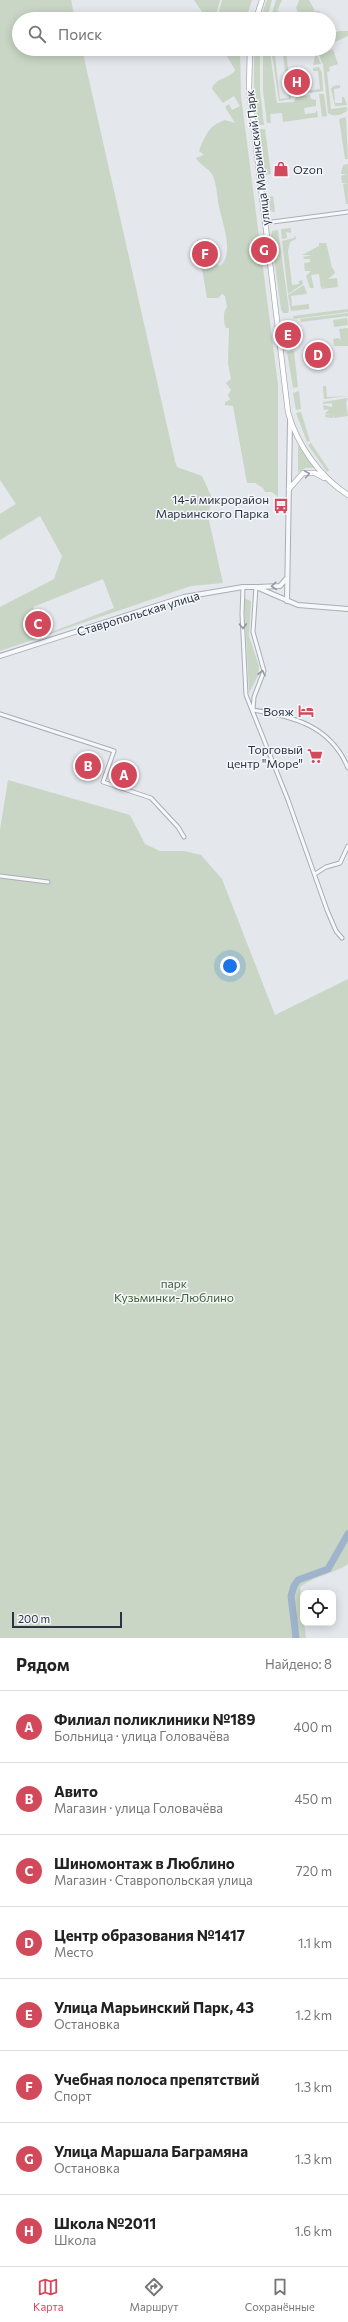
<!DOCTYPE html>
<html lang="ru">
<meta charset="utf-8">
<style>
body{margin:0;font-family:Commissioner,sans-serif;background:#f2f2f2;color:#222}
.controls{position:absolute;right:12px;bottom:12px;display:grid;overflow:hidden;border-radius:8px;box-shadow:0 2px 10px #0003}
.controls button{width:36px;height:36px;display:grid;place-items:center;padding:0;border:0;border-bottom:1px solid #e0e0e0;background:#fff;color:#222;font:20px sans-serif}
.scale{position:absolute;left:12px;bottom:10px;width:110px;box-sizing:border-box;padding-left:4px;border:2px solid #2b3445;border-top:0;font-size:11px;line-height:14px;white-space:nowrap;color:#2b3445;-webkit-text-stroke:3px #f4f6f9;paint-order:stroke}
.you{position:absolute;left:230px;top:966px;width:14px;height:14px;margin:-10px;border:3px solid #fff;border-radius:50%;background:#1a73e8;box-shadow:0 0 0 6px #1a73e833}
.badge{display:grid;place-items:center;width:26px;height:26px;border-radius:50%;background:#d1495b;color:#fff;font-size:13px;font-weight:700}
.pin{position:absolute;translate:-50% -50%;border:2px solid #fff;box-shadow:0 1px 4px #0006}
.list{margin:0;padding:0;list-style:none}
h2{display:flex;justify-content:space-between;align-items:center;height:52px;margin:0;padding:0 16px;font-size:17px}
h2 small{font-size:13px;font-weight:400;color:#767676}
.list li{display:grid;grid-template-columns:26px 1fr auto;gap:12px;align-items:center;box-sizing:border-box;height:72px;padding:0 16px;border-top:1px solid #e0e0e0}
.list b{display:block;font-size:15px;white-space:nowrap}
.list p{margin:0;font-size:13px;white-space:nowrap;color:#767676}
.list em{font-size:13px;font-style:normal;color:#767676}
.icon{flex:none;width:22px;height:22px;fill:none;stroke:currentColor;stroke-width:2;stroke-linecap:round;stroke-linejoin:round}
.map{position:relative;flex:none;width:348px;height:1638px;overflow:hidden}
.search{position:absolute;background:#fff;box-shadow:0 2px 10px #0003;left:12px;right:12px;top:12px;height:44px;display:flex;align-items:center;gap:10px;box-sizing:border-box;padding:0 14px;border-radius:22px;color:#767676;font-size:15px}
.sheet{height:628px;background:#fff}
nav{display:flex;justify-content:space-around;align-items:center;box-sizing:border-box;height:56px;border-top:1px solid #e0e0e0;background:#fff;font-size:11px;color:#767676}
nav a{display:grid;justify-items:center;gap:2px}
nav .on{color:#d1495b}
.map>svg:first-child{display:block}
.green{fill:#c9d6c5;fill-rule:evenodd}
.lines{fill:none;stroke-linecap:round;stroke-linejoin:round}
.river{stroke:#9fb4cc;stroke-width:7}
.minor-casing{stroke:#a9aeb7;stroke-width:5}
.tertiary-casing{stroke:#a9aeb7;stroke-width:6}
.secondary-casing{stroke:#a9aeb7;stroke-width:6}
.minor{stroke:#f7f8fa;stroke-width:3}
.tertiary{stroke:#f7f8fa;stroke-width:4}
.secondary{stroke:#fff;stroke-width:4.5}
.oneway{stroke:#959aa2}
.oneway2{stroke:#9196a0}
.labels{text-anchor:middle;dominant-baseline:central;stroke-width:3;stroke-linejoin:round;paint-order:stroke}
.street-label{font-size:12px;fill:#2b3445;stroke:#f4f6f9}
.poi-label{font-size:12px;fill:#2b3445;stroke:#f4f6f9;text-anchor:end}
.park-label{font-size:12px;fill:#3f6138;stroke:#f4f6f9}
</style>
<div class="map">
<svg width="348" height="1638" viewBox="0 0 348 1638">
<rect width="100%" height="100%" fill="#e4e7ec"/>
<path class="green" d="M0 0H71L75 19H19V49H82L175 461 177 467 202 476 212 498 208 516 223 583 191 586 0 651V607L54 579 62 556 40 516 0 540V514L16 504 0 480ZM103 579 114 608 44 635 33 607Z
M194 0H220L215 19H207Z
M222 0H252L246 19H217Z
M267 0H272L267 19H260Z
M276 0H282L277 11 279 12 277 16 282 18 270 19Z
M299 0H309L315 11H319L320 12 311 18 298 12 296 8Z
M339 31H348V36L330 44V35Z
M223 49H240L241 96 278 385V497L272 492H265L263 488 255 483H247L233 406 225 405V402L230 400 228 395 231 390 226 383 231 379 228 363 229 328H226C223 322 223 311 227 307L225 296 222 294 218 298H207L197 240 209 238C210 247 210 264 220 266 235 255 222 221 219 207 217 196 217 186 213 176 209 168 200 165 196 158L204 155 199 151C205 136 209 125 225 120L235 123 225 107 229 104 232 110 240 106 234 96 223 103 212 89C214 78 230 79 235 70Z
M263 49H286L270 52 277 103 294 102 296 97 310 95 311 99 316 100V106L304 108 305 114 315 113 317 110 318 117 283 122 282 113 270 114 271 123H267L263 91Z
M300 49 312 51 291 55 288 53 289 50Z
M333 49 338 64 329 67 330 71 327 72 331 109 347 107V111C342 114 335 118 328 113L323 65 318 52 322 50 324 53Z
M286 51 289 78H286L283 54 275 56 280 99 289 98 286 82 289 81 291 97V99L279 101 272 55 275 52Z
M316 53 321 64 313 65Z
M254 54H260V89L264 125H258L254 96Z
M319 67 322 73 323 91 295 95 293 81 295 80 297 92 320 89 318 71H313V68Z
M340 85V88L334 89 335 103H342V97H344L347 105 335 106 331 89 333 86Z
M319 94H324L327 116 322 117Z
M346 117 348 159H345L339 119Z
M259 129H265L271 174 264 175Z
M348 164V204H346L343 184 348 183H342L341 176 347 174H341L343 165Z
M273 196 275 212H273L270 210 268 197Z
M291 228V233L286 232 287 238 282 239 281 229Z
M278 230 289 310 288 313H283L281 309 271 236 272 231Z
M295 235 296 239 290 242 288 251 292 285 299 284V281L302 280 303 284 288 294 282 241 294 238Z
M319 243H326L327 245 325 246H327L332 268 314 270 333 268 335 273 328 279 337 278 338 287 321 289 325 286 321 288 319 274 311 275 314 288H310L306 276 311 271H305L304 263 310 262V259H304L303 257 312 255H302L319 246Z
M304 285 307 294 291 296 292 306 309 304V309L291 311 288 295Z
M348 309V312L294 319 293 316Z
M348 313V316L301 322 300 319Z
M347 318 348 325 334 327 333 320Z
M348 328V346H334L333 339 339 338 341 341 339 329Z
M294 351 298 387 293 388 287 352Z
M323 386H326L327 397 348 396 324 399Z
M299 391 301 409 296 410 293 393Z
M348 398 346 403 348 416 334 418 333 414V418L325 417V415L332 414H325L329 409 324 410 323 405 332 407V403L323 404V402Z
M301 412 310 441 307 442 296 413Z
M311 443 329 470 327 472 310 448 308 445Z
M298 446H301L315 468H306L298 472Z
M244 598 251 601 249 636 259 666 258 676 249 693Z
M8 780 130 815 145 844 160 851H184L201 855 222 879 275 1015 348 979V1564C333 1574 314 1576 300 1587L306 1638H0V830Z"/>
<g class="lines">
<path class="river" d="M296 1638 291 1596 294 1586 298 1580 328 1569 348 1534"/>
<defs>
<path id="minor" d="M265 223 348 212
M243 587 242 614 246 695 288 800 327 910 336 931 342 938
M253 710 254 697 264 671 253 632 256 587
M253 710C293 716 331 726 348 768
M0 714 114 751 103 782 151 798 178 827 184 837
M315 874 326 867 340 863 348 846
M0 876 48 882"/>
<path id="tertiary" d="M258 587 280 586 286 579
M287 601 290 421
M0 656 184 597 243 587H256L298 605 348 609"/>
<path id="secondary" d="M256 19 262 0
M250 49 249 88 288 412C297 445 320 477 348 495
M289 489 303 473H315L324 478"/>
</defs>
<use href="#minor" class="minor-casing"/>
<use href="#tertiary" class="tertiary-casing"/>
<use href="#secondary" class="secondary-casing"/>
<use href="#minor" class="minor"/>
<use href="#tertiary" class="tertiary"/>
<use href="#secondary" class="secondary"/>
</g>
<defs><path id="oneway-chevron" d="M-2-3.5L2.5 0L-2 3.5" fill="none" stroke-width="1.6" stroke-linecap="round" stroke-linejoin="round"/></defs>
<use class="oneway" href="#oneway-chevron" transform="translate(307 474) rotate(-10)"/>
<g class="oneway2">
<use href="#oneway-chevron" transform="translate(274 586) rotate(175)"/>
<use href="#oneway-chevron" transform="translate(243 626) rotate(87)"/>
<use href="#oneway-chevron" transform="translate(262 673) rotate(-77)"/>
</g>
<defs>
<symbol id="shop-bare" viewBox="-9 -9 18 18"><path d="M-5-2.5h2.3a2.7 3.5 0 0 1 5.4 0H5L5.5 6h-11ZM-1.5-2.5h3a1.5 2.3 0 0 0-3 0Z" fill="#d1495b" stroke="#f4f6f9" stroke-width="2.5" paint-order="stroke"/></symbol>
<symbol id="bus-bare" viewBox="-9 -9 18 18"><path d="M-5-6H5V4H4V6H2V4H-2V6H-4V4H-5ZM-3.5-4V0h7V-4ZM-3.5 1.2v1.5H-2V1.2ZM2 1.2v1.5H3.5V1.2Z" fill="#d1495b" stroke="#f4f6f9" stroke-width="2.5" paint-order="stroke"/></symbol>
<symbol id="hotel-bare" viewBox="-9 -9 18 18"><path d="M-6-4.5h1.5V1H6V5H4.5V3h-9V5H-6ZM-4 0a1.8 1.8 0 1 1 3.6 0ZM.5 0V-2.5h3Q6-2.5 6 0Z" fill="#d1495b" stroke="#f4f6f9" stroke-width="2.5" paint-order="stroke"/></symbol>
<symbol id="supermarket-bare" viewBox="-9 -9 18 18"><path d="M-6-5.5h2.5l.6 2H6L4.5 2H-2.5L-4.4-4H-6ZM-1.5 3.2a1.3 1.3 0 1 0 .1 0ZM3 3.2a1.3 1.3 0 1 0 .1 0Z" fill="#d1495b" stroke="#f4f6f9" stroke-width="2.5" paint-order="stroke"/></symbol>
</defs>
<g fill-rule="evenodd">
<use href="#shop-bare" x="270" y="158" width="22" height="22"/>
<use href="#bus-bare" x="270" y="495" width="22" height="22"/>
<use href="#hotel-bare" x="295" y="700" width="22" height="22"/>
<use href="#supermarket-bare" x="304" y="745" width="22" height="22"/>
</g>
<g class="labels">
<g class="street-label">
<text transform="translate(257 158) rotate(-97)">улица Марьинский Парк</text>
<text transform="translate(138 613) rotate(-17)">Ставропольская улица</text>
</g>
<g class="poi-label">
<text x="293" y="169" text-anchor="start">Ozon</text>
<text x="269" y="499">14-й микрорайон<tspan x="269" dy="14">Марьинского Парка</tspan></text>
<text x="294" y="711">Вояж</text>
<text x="303" y="749">Торговый<tspan x="303" dy="14">центр "Море"</tspan></text>
</g>
<g class="park-label">
<text x="174" y="1283">парк<tspan x="174" dy="14">Кузьминки-Люблино</tspan></text>
</g>
</g>
</svg>
<div class="controls">
<button><svg class="icon" aria-label="locate" viewBox="0 0 24 24"><circle cx="12" cy="12" r="6"/><path d="M12 2v4M12 18v4M2 12h4M18 12h4"/></svg></button>
</div>
<div class="scale">200 m</div>
<div class="you"></div>
<div class="pin badge" style="left:124px;top:775px">A</div>
<div class="pin badge" style="left:88px;top:766px">B</div>
<div class="pin badge" style="left:38px;top:624px">C</div>
<div class="pin badge" style="left:318px;top:355px">D</div>
<div class="pin badge" style="left:288px;top:335px">E</div>
<div class="pin badge" style="left:205px;top:254px">F</div>
<div class="pin badge" style="left:264px;top:250px">G</div>
<div class="pin badge" style="left:297px;top:82px">H</div>
<div class="search"><svg class="icon" aria-label="search" viewBox="0 0 24 24"><circle cx="10" cy="10" r="6"/><path d="M15 15l6 6"/></svg>Поиск</div>
</div>
<section class="sheet">
<h2>Рядом<small>Найдено: 8</small></h2>
<ul class="list">
<li><span class="badge">A</span><div><b>Филиал поликлиники №189</b><p>Больница · улица Головачёва</p></div><em>400 m</em></li>
<li><span class="badge">B</span><div><b>Авито</b><p>Магазин · улица Головачёва</p></div><em>450 m</em></li>
<li><span class="badge">C</span><div><b>Шиномонтаж в Люблино</b><p>Магазин · Ставропольская улица</p></div><em>720 m</em></li>
<li><span class="badge">D</span><div><b>Центр образования №1417</b><p>Место</p></div><em>1.1 km</em></li>
<li><span class="badge">E</span><div><b>Улица Марьинский Парк, 43</b><p>Остановка</p></div><em>1.2 km</em></li>
<li><span class="badge">F</span><div><b>Учебная полоса препятствий</b><p>Спорт</p></div><em>1.3 km</em></li>
<li><span class="badge">G</span><div><b>Улица Маршала Баграмяна</b><p>Остановка</p></div><em>1.3 km</em></li>
<li><span class="badge">H</span><div><b>Школа №2011</b><p>Школа</p></div><em>1.6 km</em></li>
</ul>
</section>
<nav>
<a class="on"><svg class="icon" aria-label="map" viewBox="0 0 24 24"><path d="M3 6l6-2 6 2 6-2v14l-6 2-6-2-6 2zM9 4v14M15 6v14"/></svg>Карта</a>
<a><svg class="icon" aria-label="directions" viewBox="0 0 24 24"><path d="M12 3l9 9-9 9-9-9zM9 14v-3h6M13 9l2 2-2 2"/></svg>Маршрут</a>
<a><svg class="icon" aria-label="saved" viewBox="0 0 24 24"><path d="M7 4h10v16l-5-4-5 4z"/></svg>Сохранённые</a>
</nav>
